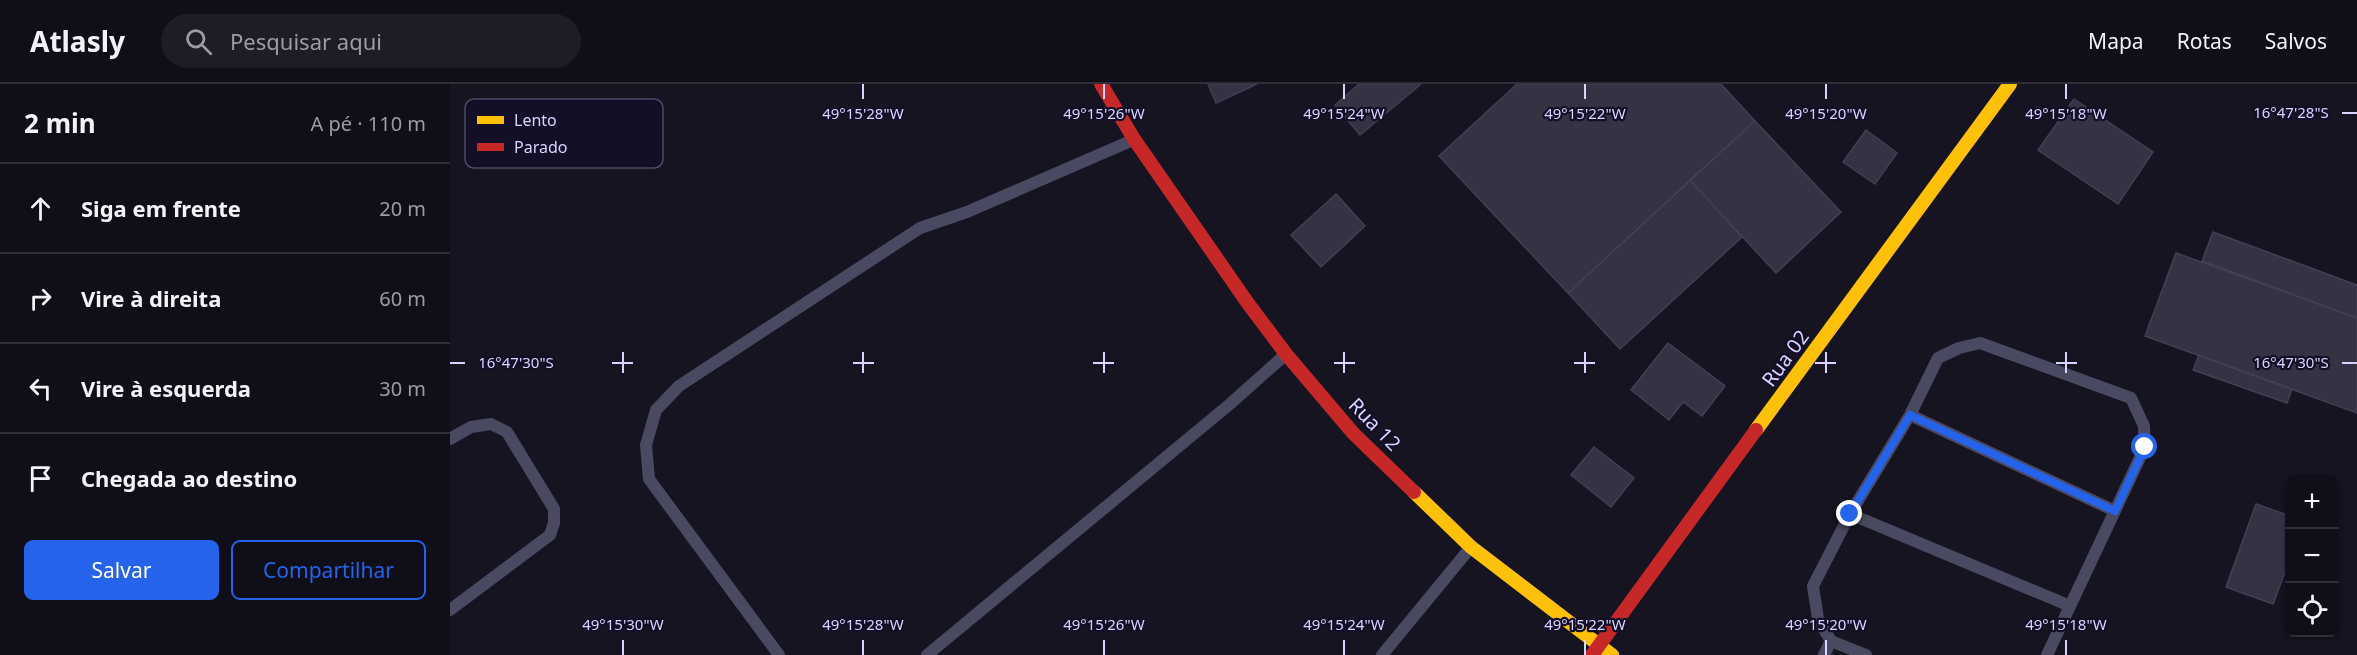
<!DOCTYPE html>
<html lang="pt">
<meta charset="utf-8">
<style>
body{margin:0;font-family:"Noto Sans",sans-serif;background:#1e1d26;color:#f1f3f6}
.controls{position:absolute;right:18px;bottom:18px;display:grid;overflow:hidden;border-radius:9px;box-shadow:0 2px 4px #0004}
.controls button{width:54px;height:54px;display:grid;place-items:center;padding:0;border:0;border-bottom:2px solid #302f38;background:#100f19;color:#f1f3f6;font:30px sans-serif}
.stop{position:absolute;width:18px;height:18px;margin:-14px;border:4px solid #2563eb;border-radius:50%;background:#fff}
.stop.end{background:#2563eb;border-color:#fff;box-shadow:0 2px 6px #0008}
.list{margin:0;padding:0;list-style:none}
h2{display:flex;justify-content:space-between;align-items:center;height:78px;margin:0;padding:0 24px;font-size:26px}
h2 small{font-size:20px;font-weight:400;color:#9c9ca2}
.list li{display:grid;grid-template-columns:39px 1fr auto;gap:18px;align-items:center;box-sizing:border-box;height:90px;padding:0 24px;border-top:2px solid #302f38}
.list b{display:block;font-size:22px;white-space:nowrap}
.list em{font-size:20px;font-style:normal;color:#9c9ca2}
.actions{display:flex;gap:12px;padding:18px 24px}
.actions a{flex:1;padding:14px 0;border:2px solid #2563eb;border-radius:9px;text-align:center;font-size:21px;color:#2563eb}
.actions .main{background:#2563eb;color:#fff}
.icon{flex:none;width:33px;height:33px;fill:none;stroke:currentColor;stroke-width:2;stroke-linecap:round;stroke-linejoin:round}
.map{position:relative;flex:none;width:1907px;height:571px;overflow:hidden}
header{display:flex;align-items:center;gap:36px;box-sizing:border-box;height:84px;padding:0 30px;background:#100f19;border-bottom:2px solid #302f38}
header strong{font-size:28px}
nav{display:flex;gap:33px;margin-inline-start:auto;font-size:21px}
.search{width:420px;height:54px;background:#1e1d26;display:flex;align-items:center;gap:15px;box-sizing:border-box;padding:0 21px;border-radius:33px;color:#9c9ca2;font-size:22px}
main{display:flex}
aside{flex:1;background:#100f19}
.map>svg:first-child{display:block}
.building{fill:#343243;stroke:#433f54;stroke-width:1.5}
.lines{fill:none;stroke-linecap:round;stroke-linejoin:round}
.lane{stroke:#4a4962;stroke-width:12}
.slow{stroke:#ffc107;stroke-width:14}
.jam{stroke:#c62828;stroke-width:14}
.route{stroke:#2563eb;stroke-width:8}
.ticks{fill:none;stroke:#d9d4ff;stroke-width:2}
.labels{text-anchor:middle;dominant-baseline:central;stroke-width:4.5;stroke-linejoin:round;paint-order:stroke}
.street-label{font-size:20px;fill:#d9d4ff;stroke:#130f26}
.key{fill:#130f26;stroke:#4e4a67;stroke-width:1.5}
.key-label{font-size:16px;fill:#d9d4ff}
.ticks-label{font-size:15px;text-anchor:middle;fill:#d9d4ff;stroke:#130f26;stroke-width:4.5;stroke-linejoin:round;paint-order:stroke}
</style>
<header>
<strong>Atlasly</strong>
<div class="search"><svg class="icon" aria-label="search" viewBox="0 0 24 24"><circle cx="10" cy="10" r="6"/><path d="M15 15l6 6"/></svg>Pesquisar aqui</div>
<nav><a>Mapa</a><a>Rotas</a><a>Salvos</a></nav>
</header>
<main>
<aside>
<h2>2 min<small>A pé · 110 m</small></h2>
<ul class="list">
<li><svg class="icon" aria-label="ahead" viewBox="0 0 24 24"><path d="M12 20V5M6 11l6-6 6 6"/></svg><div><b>Siga em frente</b></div><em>20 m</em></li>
<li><svg class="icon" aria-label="right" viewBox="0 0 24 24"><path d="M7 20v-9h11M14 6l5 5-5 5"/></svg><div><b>Vire à direita</b></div><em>60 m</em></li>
<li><svg class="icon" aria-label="left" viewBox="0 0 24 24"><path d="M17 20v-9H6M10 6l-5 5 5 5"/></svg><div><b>Vire à esquerda</b></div><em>30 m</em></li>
<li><svg class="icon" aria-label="arrive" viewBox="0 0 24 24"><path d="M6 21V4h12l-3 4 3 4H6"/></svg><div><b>Chegada ao destino</b></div></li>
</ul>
<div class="actions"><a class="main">Salvar</a><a>Compartilhar</a></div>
</aside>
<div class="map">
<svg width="1907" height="571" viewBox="0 0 1907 571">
<rect width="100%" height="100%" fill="#161421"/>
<path class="building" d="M758 0H807L766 19Z
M909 0H970V1L910 51 885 21Z
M1067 0H1271L1305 37 1118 209 989 72Z
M1624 15 1703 68 1668 120 1588 66Z
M1305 37 1391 128 1326 189 1240 96Z
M1416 46 1447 69 1425 100 1393 78Z
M1240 96 1292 153 1170 265 1118 209Z
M886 110 915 142 871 183 841 151Z
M1763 148 1907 201V234L1752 177Z
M1726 169 1907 234V329L1695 252Z
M1218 259 1275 302 1252 332 1233 318 1219 336 1181 306Z
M1749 271 1842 305 1837 319 1743 286Z
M1144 363 1184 394 1161 423 1121 391Z
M1806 420 1840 432V475L1823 520 1776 503Z"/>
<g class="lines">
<path class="lane" d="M1460 331 1665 427
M0 355 21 343 41 340 57 348 104 425V439L100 451 0 526
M1400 430 1620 522
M329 571 199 395 196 361 206 326 229 302 470 144 517 128 683 56
M477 571 780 320 835 271
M932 571 1021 463
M1374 571 1381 557
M1416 571 1381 557 1368 535 1363 502 1400 430 1460 331 1488 274 1509 264 1530 259 1681 314 1694 342 1695 363 1597 571"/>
<path class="slow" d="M1306 346 1560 0
M964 408 1021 463 1162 571"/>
<path class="jam" d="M651 0 684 55 797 218 836 270 903 349 964 408
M1142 571 1306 346"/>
</g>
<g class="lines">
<path class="route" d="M1400 430 1460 331 1665 427 1695 363"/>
</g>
<path class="ticks" d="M413 0V15M654 0V15M894 0V15M1135 0V15M1376 0V15M1616 0V15M1892 29H1907M173 268V289M413 268V289M654 268V289M894 268V289M1135 268V289M1376 268V289M1616 268V289M0 279H15M162 279H183M403 279H424M643 279H664M884 279H905M1124 279H1145M1365 279H1386M1606 279H1627M1892 279H1907M173 556V571M413 556V571M654 556V571M894 556V571M1135 556V571M1376 556V571M1616 556V571"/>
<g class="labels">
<g class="street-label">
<text transform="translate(1335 274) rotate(-54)">Rua 02</text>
<text transform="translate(925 340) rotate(46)">Rua 12</text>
</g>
</g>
<rect x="15" y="15" width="198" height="69" rx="9" class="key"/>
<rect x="27" y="32" width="27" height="8" fill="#ffc107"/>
<rect x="27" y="59" width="27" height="8" fill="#c62828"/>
<g class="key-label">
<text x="64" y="42">Lento</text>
<text x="64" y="69">Parado</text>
</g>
<g class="ticks-label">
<text x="1841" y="34">16°47'28"S</text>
<text x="413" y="35">49°15'28"W</text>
<text x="654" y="35">49°15'26"W</text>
<text x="894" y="35">49°15'24"W</text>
<text x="1135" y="35">49°15'22"W</text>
<text x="1376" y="35">49°15'20"W</text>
<text x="1616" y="35">49°15'18"W</text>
<text x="66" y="284">16°47'30"S</text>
<text x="1841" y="284">16°47'30"S</text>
<text x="173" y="546">49°15'30"W</text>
<text x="413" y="546">49°15'28"W</text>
<text x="654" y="546">49°15'26"W</text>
<text x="894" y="546">49°15'24"W</text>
<text x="1135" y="546">49°15'22"W</text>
<text x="1376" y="546">49°15'20"W</text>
<text x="1616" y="546">49°15'18"W</text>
</g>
</svg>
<div class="controls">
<button>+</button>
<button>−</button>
<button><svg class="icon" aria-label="locate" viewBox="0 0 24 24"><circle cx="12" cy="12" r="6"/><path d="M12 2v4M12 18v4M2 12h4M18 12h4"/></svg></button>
</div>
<div class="stop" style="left:1695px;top:363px"></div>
<div class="stop end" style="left:1400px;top:430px"></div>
</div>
</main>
